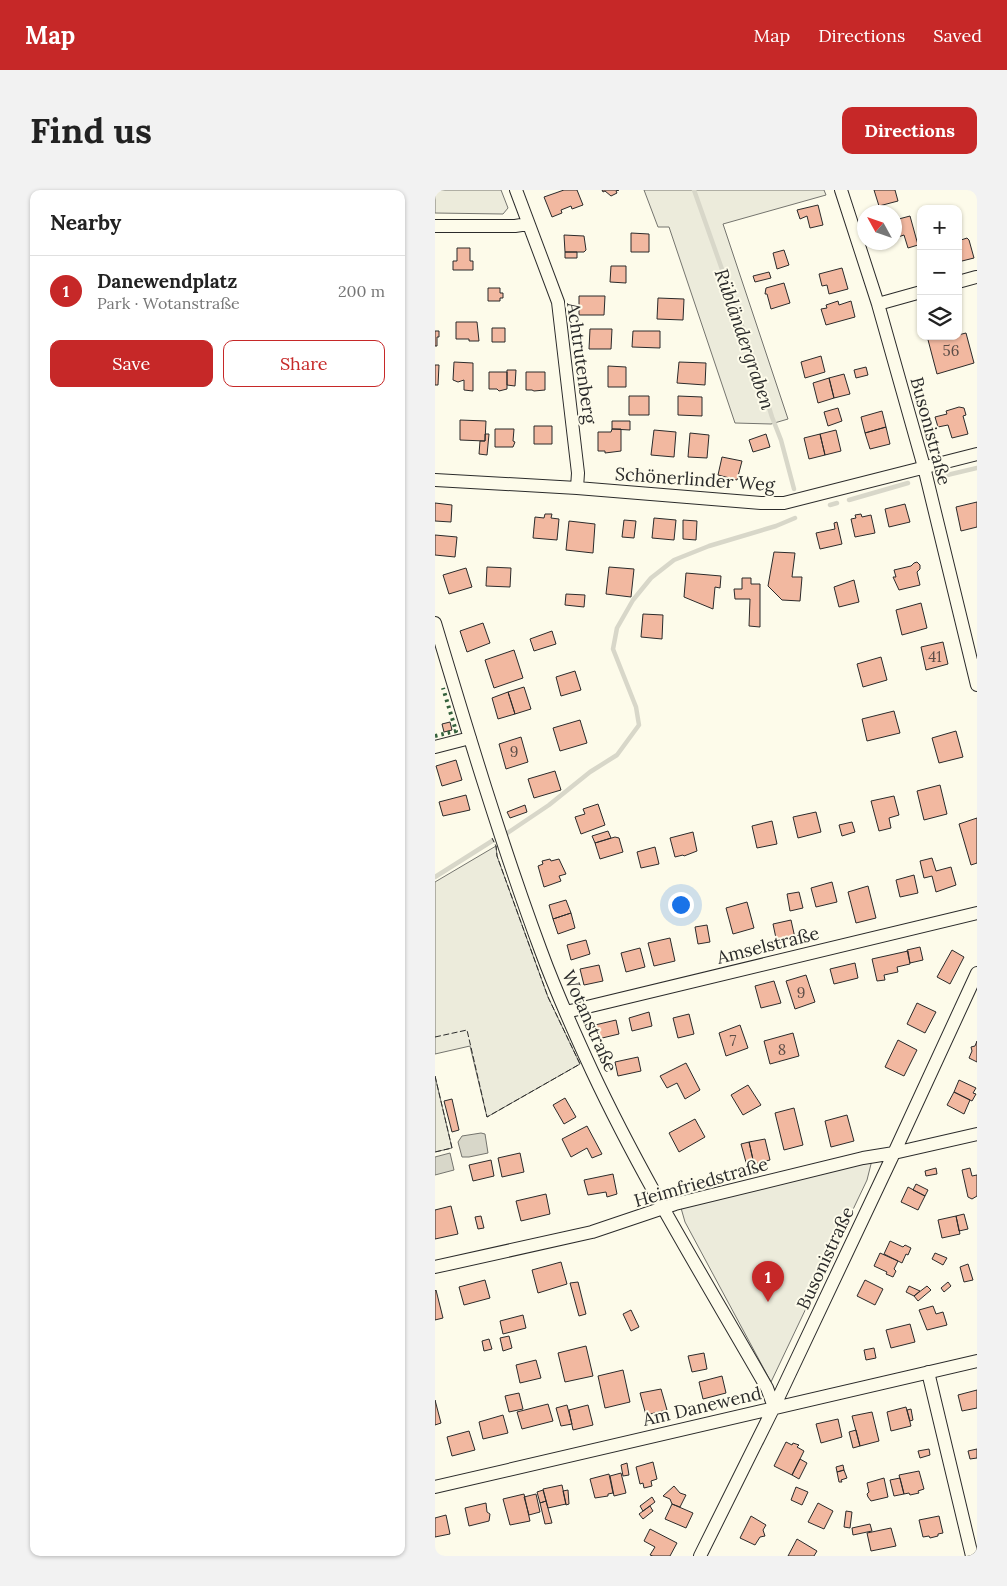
<!DOCTYPE html>
<meta charset="utf-8">
<style>
body{margin:0;font-family:Lora,serif;background:#f2f2f2;color:#222}
.controls{position:absolute;right:15px;top:15px;display:grid;overflow:hidden;border-radius:10px;box-shadow:0 1px 4px #0004}
.controls button{width:45px;height:45px;display:grid;place-items:center;padding:0;border:0;border-bottom:1px solid #e0e0e0;background:#fff;color:#222;font:25px sans-serif}
.compass{position:absolute;left:422px;top:15px;width:45px;height:45px;border-radius:50%;background:#fff;box-shadow:0 1px 4px #0004;rotate:310deg}
.you{position:absolute;left:245px;top:714px;width:18px;height:18px;margin:-12px;border:4px solid #fff;border-radius:50%;background:#1a73e8;box-shadow:0 0 0 8px #1a73e833}
.badge{display:grid;place-items:center;width:32px;height:32px;border-radius:50%;background:#c62828;color:#fff;font-size:16px;font-weight:700}
.pin{position:absolute;translate:-50% -41px;filter:drop-shadow(0 1px 2px #0008)}
.pin::after{content:'';position:absolute;top:26px;width:18px;height:15px;background:inherit;clip-path:polygon(0 0,100% 0,50% 100%)}
.list{margin:0;padding:0;list-style:none}
h2{display:flex;justify-content:space-between;align-items:center;height:65px;margin:0;padding:0 20px;font-size:21px}
h2 small{font-size:16px;font-weight:400;color:#767676}
.list li{display:grid;grid-template-columns:32px 1fr auto;gap:15px;align-items:center;box-sizing:border-box;height:70px;padding:0 20px;border-top:1px solid #e0e0e0}
.list b{display:block;font-size:19px;white-space:nowrap}
.list p{margin:0;font-size:16px;white-space:nowrap;color:#767676}
.list em{font-size:16px;font-style:normal;color:#767676}
.actions{display:flex;gap:10px;padding:15px 20px}
.actions a{flex:1;padding:11px 0;border:1px solid #c62828;border-radius:10px;text-align:center;font-size:18px;color:#c62828}
.actions .main{background:#c62828;color:#fff}
.icon{flex:none;width:28px;height:28px;fill:none;stroke:currentColor;stroke-width:2;stroke-linecap:round;stroke-linejoin:round}
.map{position:relative;flex:none;width:542px;height:1366px;overflow:hidden;border-radius:10px}
header{display:flex;align-items:center;gap:30px;box-sizing:border-box;height:70px;padding:0 25px;background:#c62828;color:#fff}
header strong{font-size:24px}
nav{display:flex;gap:28px;margin-inline-start:auto;font-size:18px}
.intro{display:flex;align-items:center;justify-content:space-between;box-sizing:border-box;height:120px;padding:0 30px}
h1{margin:0;font-size:35px}
.button{padding:12px 22px;border-radius:10px;background:#c62828;color:#fff;font-size:18px;font-weight:700}
main{display:flex;gap:30px;padding:0 30px}
aside{flex:1;background:#fff;border-radius:10px;box-shadow:0 1px 4px #0004}
.map>svg:first-child{display:block}
.green{fill:#ecebdb;stroke:#74746e}
.water{fill:#d8d7c9;stroke:#74746e}
.lines{fill:none;stroke-linecap:round;stroke-linejoin:round}
.stream{stroke:#d8d7c9;stroke-width:4.5}
.building{fill:#f2b8a0;stroke:#2b2b2b}
.street-casing{stroke:#2b2b2b;stroke-width:14}
.street{stroke:#fdfbea;stroke-width:12}
.hedge{stroke:#34623c;stroke-width:4;stroke-dasharray:2.5 4;stroke-linecap:butt}
.fence{stroke:#2b2b2b;stroke-width:1;stroke-dasharray:6 2.5;stroke-linecap:butt}
.labels{text-anchor:middle;dominant-baseline:central;stroke-width:4;stroke-linejoin:round;paint-order:stroke}
.number-label{font-size:15px;fill:#5d4e48}
.street-label{font-size:18px;fill:#2b2b2b;stroke:#fdfbea}
.water-label{font-size:19px;font-style:italic;fill:#2b2b2b;stroke:#fdfbea}
</style>
<header>
<strong>Map</strong>
<nav><a>Map</a><a>Directions</a><a>Saved</a></nav>
</header>
<div class="intro"><h1>Find us</h1><a class="button">Directions</a></div>
<main>
<aside>
<h2>Nearby<small></small></h2>
<ul class="list">
<li><span class="badge">1</span><div><b>Danewendplatz</b><p>Park · Wotanstraße</p></div><em>200 m</em></li>
</ul>
<div class="actions"><a class="main">Save</a><a>Share</a></div>
</aside>
<div class="map">
<svg width="542" height="1366" viewBox="0 0 542 1366">
<rect width="100%" height="100%" fill="#fdfbea"/>
<path class="green" d="M0 0H66L73 18 68 24 0 23Z
M209 0H389L391 5 288 34 353 229 336 234 300 233 234 37H223Z
M61 656 62 666 113 807 145 874 52 927 35 856 0 864V692Z
M0 886 17 958 0 962Z
M437 970 432 990 336 1192 250 1032 246 1018Z"/>
<path class="water" d="M46 943 50 944 53 963 34 967H27L23 952 27 946Z
M15 963 19 980 0 985V967Z"/>
<g class="lines">
<path class="stream" d="M259 0 319 170 337 227 346 250 359 299
M508 286 542 278
M414 310 473 293
M395 315 402 313
M71 644 114 615 155 582 182 565 204 535 201 517 178 459 182 438 198 410 216 388 239 370 274 356 341 336 360 328
M0 687 57 651"/>
</g>
<path class="building" d="M129 0H142L148 15 137 19 136 16 126 20 127 23 117 27 109 7Z
M167 0H184L181 1 182 3 176 6 170 1 168 2Z
M439 0H460L463 11 444 16Z
M383 15 388 35 375 38 372 26 365 29 362 20Z
M475 26 483 55 473 58 469 45 460 48V30Z
M196 43 214 44V62H196Z
M129 45 149 46 151 60 149 62H130Z
M532 48 534 50 539 68 523 72V52H526V50Z
M22 58H35V71H38V80H18V71H22Z
M349 60 354 75 342 79 338 63Z
M130 62H142V68H130Z
M176 76H191V93L175 92Z
M407 78 413 99 394 104 392 95 387 96 384 84Z
M334 82 336 88 320 92 318 86Z
M349 93 355 113 336 119 332 104H330L331 98Z
M53 98H65V103H68V108H65V111H53Z
M144 106H170L169 125H144Z
M223 108 249 109 248 130 222 129Z
M403 111 404 115 416 111 420 127 391 135 386 119 392 118 391 115Z
M21 132H42L44 151H34V149H21Z
M57 138H70V152H57Z
M155 139H177L176 159H154Z
M0 141H4V147H2V156H0Z
M198 141H225V158L197 157Z
M531 143 539 173 502 184 492 146H523V145Z
M386 166 390 182 370 188 366 172Z
M19 172 38 173V201L29 200V190L23 192 18 190Z
M244 172 271 173 270 195 242 193Z
M0 175H4L3 195H0Z
M173 176 191 177V197H173Z
M431 177 433 185 421 188 419 180Z
M72 180H81L80 196 72 195Z
M54 182H72V199L64 201 62 199H54Z
M91 182H110V200L99 201 97 200H91Z
M409 184 415 204 399 208 394 188Z
M394 188 399 208 383 213 378 193Z
M194 206H214V225H194Z
M243 206 267 207V226L243 225Z
M524 217 529 218 531 225 528 226 533 244 517 248 513 235 503 237 500 227 512 224 511 221Z
M403 218 407 231 393 236 389 222Z
M447 221 451 237 430 243 426 227Z
M25 230 51 231 50 251 25 250Z
M177 231H195V240L177 239Z
M99 236H117V254H99Z
M451 237 455 254 435 259 430 243Z
M60 239H79L78 251 80 252 78 257H60Z
M177 239H186V261L170 263V261H163V242H176Z
M219 240 241 242 239 267 216 265Z
M401 240 406 261 390 265 385 244Z
M255 243 274 245 272 268 253 267Z
M50 244H54L52 265 44 264 45 251H50Z
M331 244 335 257 318 262 314 250Z
M385 244 390 265 374 269 369 248Z
M287 267 307 271 302 290 283 285Z
M542 312V337L526 341 521 317Z
M0 313 17 315 16 332 0 331Z
M470 314 475 332 454 337 450 319Z
M110 324H117L116 328 124 329 122 350 98 348 100 327 109 328Z
M426 324 427 327 436 325 440 343 420 347 416 329 421 328 420 325Z
M219 328 241 330 239 350 217 348Z
M189 330 201 331 199 348 187 347Z
M248 330 262 331 261 350 248 349Z
M134 331 160 334 158 363 131 360Z
M402 332 407 354 385 359 381 343 400 339 399 333Z
M0 345 22 347 20 367 0 365Z
M339 362 360 363 357 387H367L365 411 347 410 333 396Z
M482 372 485 375V379L482 382 485 395 464 400 458 387H461L459 380 476 376 479 373Z
M52 377 76 378 75 397 51 396Z
M174 377 199 379 196 407 171 404Z
M31 378 37 397 14 404 8 385Z
M251 383 286 386 285 398 280 397 278 419 249 407Z
M307 388H316V394H325V437L314 436 315 409H300L299 399H307Z
M419 390 424 412 404 417 399 397Z
M131 404 150 405 149 417 130 415Z
M486 413 492 438 467 445 461 420Z
M208 424 228 425 227 449 206 447Z
M48 433 55 453 32 462 25 441Z
M117 441 121 454 99 461 95 449Z
M508 452 513 474 491 480 486 457Z
M79 460 88 488 59 498 50 470Z
M446 467 452 490 428 497 422 474Z
M140 481 146 500 126 506 121 487Z
M89 497 96 519 80 524 73 502Z
M73 502 80 524 63 529 57 508Z
M459 521 465 543 432 551 427 529Z
M145 530 152 553 125 561 118 538Z
M15 532 17 540 9 542 7 534Z
M521 541 528 567 504 573 497 548Z
M86 547 93 572 71 579 64 554Z
M21 570 27 590 7 596 1 576Z
M120 581 126 600 99 608 93 589Z
M505 595 512 624 489 630 482 601Z
M31 605 35 620 8 626 4 612Z
M459 606 464 625 454 628 456 638 444 641 436 611Z
M163 614 170 635 146 644 140 627 150 624 148 619Z
M90 615 92 622 75 628 72 622Z
M381 622 386 642 363 648 358 627Z
M542 628V673L536 675 524 634Z
M337 631 342 654 322 658 317 636Z
M417 632 420 642 407 646 404 635Z
M173 641 176 648 160 653 157 646Z
M258 642 262 661 249 666 248 665 240 667 235 648Z
M180 647 184 648 188 662 165 669 160 653Z
M220 657 224 674 206 678 202 662Z
M497 668 501 681 516 677 521 695 501 702 497 686 489 688 485 671Z
M115 669 116 671 124 669 131 684 124 686 126 691 109 697 103 676 108 674 107 671Z
M479 685 483 703 465 707 461 690Z
M397 692 402 712 381 717 376 698Z
M433 696 441 728 421 733 413 702Z
M364 702 368 718 355 721 352 704Z
M131 710 136 723 118 729 114 715Z
M312 712 319 738 298 744 291 718Z
M136 723 140 738 123 744 118 729Z
M356 730 360 748 342 753 338 734Z
M272 735 275 752 263 754 260 737Z
M235 748 240 771 219 776 213 753Z
M151 750 155 764 136 770 132 755Z
M485 757 488 770 475 773 472 760Z
M205 758 210 777 191 782 186 763Z
M517 760 529 767 515 794 502 787Z
M473 761 475 774 462 777 463 782 449 785 450 790 442 791 437 769Z
M420 773 423 788 399 794 395 779Z
M164 775 168 791 149 795 145 779Z
M371 785 380 812 360 819 351 791Z
M339 791 346 813 326 818 320 796Z
M482 813 501 822 490 843 472 834Z
M214 822 217 836 197 841 194 828Z
M254 824 259 844 243 848 238 828Z
M181 830 184 844 163 849 160 835Z
M305 835 313 858 291 866 284 843Z
M358 843 364 866 335 874 329 851Z
M463 850 482 860 469 886 450 877Z
M542 851V872L534 868 537 861 536 857 540 856Z
M203 867 206 881 183 886 180 872Z
M251 873 265 900 250 909 242 893 232 898 225 886Z
M524 890 541 898 538 903 541 904 537 911 519 902Z
M313 895 326 915 308 925 296 905Z
M519 902 535 910 529 924 512 915Z
M130 908 141 927 129 934 118 915Z
M17 909 24 940 17 942 9 911Z
M359 918 368 955 349 960 340 923Z
M412 925 419 951 396 957 390 931Z
M260 929 270 947 244 962 234 943Z
M152 936 167 964 157 968 152 958 136 967 127 949Z
M330 949 335 970 319 974 314 952Z
M314 952 319 974 312 976 306 954Z
M85 963 89 982 67 987 63 968Z
M56 970 59 986 38 991 34 975Z
M501 978 502 984 491 986 490 981Z
M535 978 537 986 542 985V1006L537 1009 533 1007 527 980Z
M178 984 182 1004 172 1007 171 1002 153 1005 149 990Z
M481 994 493 1000 490 1006 478 1000Z
M473 997 490 1006 483 1020 466 1012Z
M111 1004 115 1024 86 1031 81 1011Z
M16 1016 23 1044 0 1049V1020Z
M529 1024 533 1039 524 1041 521 1026Z
M46 1026 49 1038 43 1039 40 1027Z
M521 1026 525 1044 507 1048 503 1030Z
M455 1051 468 1057 470 1055 476 1058 473 1065 471 1064 467 1073 449 1064Z
M445 1063 463 1071 459 1079 461 1081 458 1087 451 1084 452 1082 439 1076Z
M500 1063 512 1068 508 1075 497 1069Z
M126 1072 132 1094 103 1103 97 1080Z
M533 1074 538 1090 529 1092 525 1077Z
M50 1090 55 1108 29 1115 24 1097Z
M430 1090 448 1099 440 1115 422 1106Z
M143 1092 151 1124 144 1126 135 1093Z
M513 1092 516 1096 509 1102 506 1098Z
M474 1096 485 1101 479 1106 471 1102Z
M492 1096 496 1100 483 1111 479 1106Z
M1 1100 8 1128 0 1130V1101Z
M498 1116 501 1124 508 1122 512 1135 492 1140 484 1120Z
M196 1120 204 1137 196 1141 188 1124Z
M88 1125 91 1138 68 1144 65 1131Z
M475 1134 480 1152 456 1158 451 1140Z
M74 1146 77 1158 68 1161 65 1148Z
M54 1149 57 1159 49 1161 47 1151Z
M151 1156 158 1186 130 1192 123 1163Z
M439 1158 441 1168 431 1170 429 1160Z
M269 1163 272 1179 257 1182 253 1166Z
M101 1170 106 1188 85 1193 81 1175Z
M188 1180 195 1212 170 1218 163 1186Z
M287 1186 291 1203 268 1209 264 1192Z
M226 1199 232 1220 211 1225 205 1203Z
M542 1200V1218L527 1221 523 1205Z
M84 1203 88 1219 74 1222 70 1206Z
M0 1210 6 1233 0 1235Z
M113 1214 118 1231 87 1239 82 1222Z
M132 1215 137 1234 126 1236 121 1218Z
M153 1215 158 1235 138 1240 134 1220Z
M471 1217 476 1236 456 1241 452 1222Z
M476 1219 478 1230 475 1231 472 1220Z
M437 1222 444 1251 425 1256 417 1226Z
M68 1225 73 1243 48 1249 44 1232Z
M403 1229 407 1247 386 1253 381 1234Z
M421 1240 425 1256 418 1258 414 1242Z
M34 1241 40 1260 17 1266 12 1247Z
M351 1252 357 1255 358 1253 364 1255 362 1257 369 1261 357 1285 339 1276Z
M494 1259 495 1265 485 1268 483 1261Z
M542 1259V1268L535 1269 533 1261Z
M365 1269 372 1273 364 1289 357 1285Z
M218 1272 222 1289 216 1291 217 1296 209 1298 208 1293 205 1294 201 1277Z
M192 1273 194 1285 188 1286 186 1275Z
M408 1275 409 1280 402 1282 401 1277Z
M409 1280 412 1288 406 1290 407 1292H404L402 1282Z
M484 1281 489 1299 483 1301 484 1303 475 1305 474 1303 469 1304 464 1285Z
M186 1283 191 1303 179 1306 175 1286Z
M174 1284 178 1303 173 1304V1306L160 1308 155 1289Z
M449 1288 453 1307 436 1311 433 1307 432 1304 434 1302 432 1293Z
M465 1288 469 1304 459 1306 455 1290Z
M127 1295 131 1314 113 1318 108 1299Z
M239 1296 245 1303 251 1305 245 1317 237 1314 235 1309 228 1306Z
M361 1297 373 1302 367 1315 356 1310Z
M108 1300 111 1311 105 1313 102 1302Z
M133 1300 134 1314 131 1315 128 1301Z
M89 1304 95 1331 75 1335 68 1309Z
M101 1304 105 1322 94 1325 89 1307Z
M217 1307 220 1312 208 1321 205 1316Z
M111 1311 117 1333 110 1334 105 1313Z
M51 1313 52 1322 55 1324 54 1331 34 1336 30 1318Z
M383 1313 398 1321 389 1339 373 1332Z
M237 1314 258 1323 251 1338 230 1329Z
M215 1316 218 1321 208 1329 204 1324Z
M411 1321 417 1322 415 1338 409 1337Z
M11 1325 15 1344 0 1347V1328Z
M316 1326 331 1335 328 1340 330 1346 325 1347 320 1355 305 1348Z
M504 1326 508 1343 503 1344V1346L495 1348 494 1346 488 1347 484 1330Z
M435 1334 437 1341 418 1345 417 1338Z
M456 1338 461 1356 436 1361 432 1343Z
M215 1339 242 1353 235 1366H218L215 1365 220 1357 209 1351Z
M362 1349 382 1361 379 1366H353Z"/>
<g class="lines">
<defs>
<path id="street" d="M81 0 123 112 143 283 142 298
M406 0 443 114 489 277 542 495
M0 36H80L93 34
M523 92 541 87
M443 114 486 102
M0 290 142 298 326 313H349L542 264
M0 433C33 543 66 653 106 761 121 802 139 842 157 881 208 990 272 1093 332 1198L339 1217
M0 557 35 548
M131 822 542 723
M0 1077 157 1042 240 1014 428 968 459 963 542 944
M493 1182 537 1366
M0 1297 542 1171
M265 1366 339 1217 459 963 542 783"/>
</defs>
<use href="#street" class="street-casing"/>
<use href="#street" class="street"/>
<path class="hedge" d="M0 546 21 541 8 498"/>
<path class="fence" d="M0 847 32 840 52 927 145 874 113 807 62 666 61 656 57 648
M0 886 17 958 0 962"/>
</g>
<g class="labels">
<g class="number-label">
<text x="516" y="160">56</text>
<text x="500" y="466">41</text>
<text x="79" y="561">9</text>
<text x="366" y="802">9</text>
<text x="298" y="850">7</text>
<text x="347" y="859">8</text>
</g>
<g class="street-label">
<text transform="translate(147 173) rotate(82)">Achtrutenberg</text>
<text transform="translate(496 241) rotate(75)">Busonistraße</text>
<text transform="translate(260 289) rotate(4)">Schönerlinder Weg</text>
<text transform="translate(333 755) rotate(-14)">Amselstraße</text>
<text transform="translate(155 831) rotate(66)">Wotanstraße</text>
<text transform="translate(266 992) rotate(-16)">Heimfriedstraße</text>
<text transform="translate(390 1068) rotate(-65)">Busonistraße</text>
<text transform="translate(267 1216) rotate(-13)">Am Danewend</text>
</g>
<g class="water-label">
<text transform="translate(310 149) rotate(71)">Rübländergraben</text>
</g>
</g>
</svg>
<div class="controls">
<button>+</button>
<button>−</button>
<button><svg class="icon" aria-label="layers" viewBox="0 0 24 24"><path d="M12 4l9 5-9 5-9-5zM3 14l9 5 9-5"/></svg></button>
</div>
<svg class="compass" viewBox="-18 -18 36 36"><path d="M0-13l5 13h-10z" fill="#e53935"/><path d="M0 13l5-13h-10z" fill="#767676"/></svg>
<div class="you"></div>
<div class="pin badge" style="left:333px;top:1112px">1</div>
</div>
</main>
